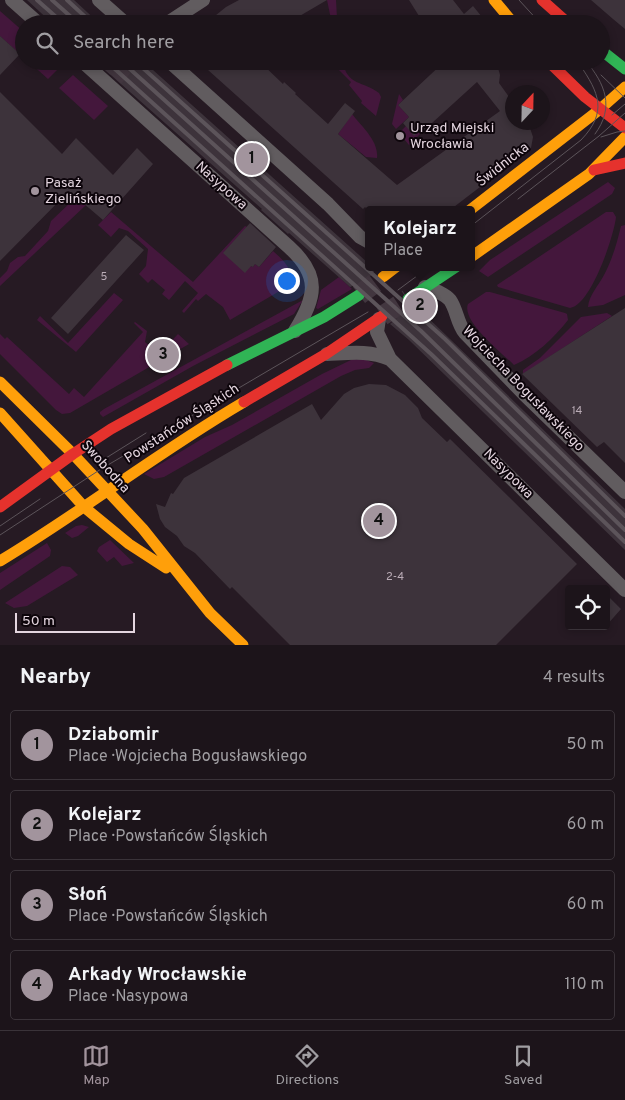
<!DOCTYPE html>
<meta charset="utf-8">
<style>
body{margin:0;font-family:Overpass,sans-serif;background:#251d23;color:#f1f3f6}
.controls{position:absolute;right:15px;bottom:15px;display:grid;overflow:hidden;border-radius:5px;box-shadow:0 2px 8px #0003}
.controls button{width:45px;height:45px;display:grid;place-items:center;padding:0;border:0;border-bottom:1px solid #3a3339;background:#1c141a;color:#f1f3f6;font:25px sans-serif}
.compass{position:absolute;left:505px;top:85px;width:45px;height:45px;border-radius:50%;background:#1c141a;box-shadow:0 2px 8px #0003;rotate:22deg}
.scale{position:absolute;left:15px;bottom:12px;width:120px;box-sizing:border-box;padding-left:5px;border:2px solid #e4d5df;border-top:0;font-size:14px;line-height:18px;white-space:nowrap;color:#e4d5df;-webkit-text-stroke:4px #0d050b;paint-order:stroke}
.you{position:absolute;left:286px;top:280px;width:18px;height:18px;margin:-12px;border:4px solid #fff;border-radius:50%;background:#1a73e8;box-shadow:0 0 0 8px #1a73e833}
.badge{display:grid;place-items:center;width:32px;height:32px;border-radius:50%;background:#a2949d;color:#111;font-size:16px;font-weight:700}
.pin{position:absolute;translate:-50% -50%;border:2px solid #fff;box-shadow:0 1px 5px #0006}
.popup{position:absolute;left:365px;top:206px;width:110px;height:65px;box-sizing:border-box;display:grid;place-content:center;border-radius:5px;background:#1c141a;filter:drop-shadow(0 1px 4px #0005);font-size:16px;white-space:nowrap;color:#a09ea2}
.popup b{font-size:19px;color:#f1f3f6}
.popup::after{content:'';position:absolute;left:50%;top:100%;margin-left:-10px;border:10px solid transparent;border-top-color:#1c141a}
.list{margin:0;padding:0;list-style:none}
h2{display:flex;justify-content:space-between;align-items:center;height:65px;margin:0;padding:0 20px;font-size:21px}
h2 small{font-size:16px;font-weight:400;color:#a09ea2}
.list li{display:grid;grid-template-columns:32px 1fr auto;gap:15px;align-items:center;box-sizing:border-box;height:70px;margin:0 10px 10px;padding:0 10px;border:1px solid #3a3339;border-radius:5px}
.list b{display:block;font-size:19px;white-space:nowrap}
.list p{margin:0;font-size:16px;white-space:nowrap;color:#a09ea2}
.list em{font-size:16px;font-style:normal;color:#a09ea2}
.icon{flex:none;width:28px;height:28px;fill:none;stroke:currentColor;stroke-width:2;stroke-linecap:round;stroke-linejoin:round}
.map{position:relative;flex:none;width:625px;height:645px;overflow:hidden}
.search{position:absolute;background:#1c141a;box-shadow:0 2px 8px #0003;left:15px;right:15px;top:15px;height:55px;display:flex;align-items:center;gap:12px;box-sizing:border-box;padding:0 18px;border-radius:28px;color:#a09ea2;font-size:19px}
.sheet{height:385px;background:#1c141a}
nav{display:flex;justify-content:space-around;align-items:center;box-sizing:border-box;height:70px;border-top:1px solid #3a3339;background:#1c141a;font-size:14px;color:#a09ea2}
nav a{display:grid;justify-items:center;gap:2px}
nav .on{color:#a2949d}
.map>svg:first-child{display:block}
.green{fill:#44173c}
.building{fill:#3d333b}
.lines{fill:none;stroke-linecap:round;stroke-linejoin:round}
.street-tunnel{stroke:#42363f;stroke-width:14;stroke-dasharray:14 7;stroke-linecap:butt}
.secondary-tunnel{stroke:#42363f;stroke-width:20;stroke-dasharray:20 10;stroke-linecap:butt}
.street{stroke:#615c5f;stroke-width:14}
.fast{stroke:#30b455;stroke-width:11}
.slow{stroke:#ff9f0a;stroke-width:11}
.jam{stroke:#e5322d;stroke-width:11}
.tram{stroke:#5c545a;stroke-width:1}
.rail{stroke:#5c545a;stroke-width:4}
.poi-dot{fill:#a2949d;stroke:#0d050b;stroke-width:2}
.labels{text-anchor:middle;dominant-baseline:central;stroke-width:4;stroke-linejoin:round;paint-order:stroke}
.number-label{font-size:11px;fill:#baacb6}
.poi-label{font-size:14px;fill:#e4d5df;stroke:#0d050b;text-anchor:start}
.street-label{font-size:14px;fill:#e4d5df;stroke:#0d050b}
</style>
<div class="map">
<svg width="625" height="645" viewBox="0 0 625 645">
<rect width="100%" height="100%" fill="#261a23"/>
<path class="green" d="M327 0H336L337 18 341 24H332Z
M0 11 24 32V58L0 36Z
M28 61H57L62 65 48 79Z
M332 61H343C346 86 364 81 379 93L381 97 376 116 361 103 362 101 349 85 351 82 332 63Z
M73 75 108 106 94 120 59 88Z
M399 94 403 100 398 105 409 117 396 129 392 124Z
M352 114C362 127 379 141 377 158L366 157 338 134Z
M406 126 419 131 421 133 409 145 399 133Z
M608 182 615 188 612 194 488 277 479 271 490 260Z
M81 196 86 205 0 286V278L7 271 10 263 18 257 25 256 48 231 51 221 73 200Z
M111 212 193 282 245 226 247 227 251 266 253 267 255 264 259 267 273 251C283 260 295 270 290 285L230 320 223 307 206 294 198 301 196 299 184 313 182 311 198 293 185 281 169 300 162 294 165 290 152 279 148 283 139 274 146 266 148 249 128 231 119 228 111 237 98 225Z
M606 212H613L616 217C614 236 591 305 570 308L498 287 497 285Z
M625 225V295L603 305 588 307C589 295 599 285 604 275 612 260 617 243 621 226Z
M339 277 352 289 318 309 316 308 321 290Z
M486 292H490L565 313 567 314 568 320C554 338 535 356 514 365 502 353 461 321 468 304Z
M114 293 123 300 76 352 37 320 40 316 68 343Z
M303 300 294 314 193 366 103 417 100 414V412L104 409Z
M607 313 612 316 523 374V370L540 358 581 317Z
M135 322 147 331 145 342 159 354 178 334 189 344 70 413 62 414 56 410 0 354V334L5 339 7 337 69 394 74 388 84 397 143 332 134 323Z
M353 359 366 360 374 363 369 368 355 370 341 376 164 477 154 479 144 474 205 437 232 425 322 374Z
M82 525 89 527 78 536 72 538 65 533 76 526Z
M110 540 134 563 122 566 114 557 107 562 97 551 99 547Z
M47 543 51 550 50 556 0 590V573Z
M62 566 70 567 78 575 27 606 14 608 5 603Z"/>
<path class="building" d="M27 0H74L100 24H53Z
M239 0H327L286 24H205L226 7Z
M409 0H453L464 14 473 6 482 17 474 24H424Z
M591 0H625V29L613 19Z
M0 36 20 54 0 75Z
M95 61H143L368 263 369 267 375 269 372 275 360 283 350 287 289 233 288 234 261 210 262 209Z
M198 61H259L283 84 284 82 296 93 295 94 328 124 345 103 355 111 338 134 397 185 500 111 477 82 421 133 419 131 414 136 403 123 409 117 398 105 445 61H496L500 75 499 83 512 101V122H528L533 137 531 148 450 210H368L365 207 363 209Z
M0 92 62 154 76 138 113 175 137 148 153 164 103 220 69 191 0 261Z
M250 223 276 247 259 267 255 264 253 267 251 266 245 273 223 253Z
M126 235 144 250 68 334 51 318Z
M417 307 625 509V550L409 340 390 324 406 310Z
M625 308V463L604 442 597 447 522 374Z
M369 384 386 385 405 395 418 408 422 418 447 442 450 439 577 564 496 645H290L232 587 230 589 195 553 184 546 177 536 165 527 160 519 156 504 165 507 171 493 173 494 184 478 312 404 321 420 344 394 354 388Z
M606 594 621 609 606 626Z"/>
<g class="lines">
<path class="street-tunnel" d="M105 70 113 61
M116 79 132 61"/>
<path class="secondary-tunnel" d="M359 295 383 277
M382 316 408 299"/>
<path class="street" d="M12 0 39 24
M99 0 126 24
M166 24 203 0
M82 61 289 247C321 276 316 297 295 331
M169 61 328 204 360 237 369 242
M425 287C433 290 444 293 450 300 457 310 457 323 465 333L524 394 625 492
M379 319 377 332 390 359 625 590
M327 354C349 353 369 350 390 359"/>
<path class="fast" d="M601 50 625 69
M408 299 456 267
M227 365 324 317 359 295"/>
<path class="slow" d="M494 0 514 24
M470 210 599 110 625 87
M471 257 589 174 625 137
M383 277 396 267
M0 382 73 454 143 529 210 613 243 645
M0 413 84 507 129 544 166 568
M0 561C83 511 160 451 244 402"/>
<path class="jam" d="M542 0 569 24
M548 61 585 97 625 128
M594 170 625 163
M244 402 326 354 382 316
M0 507 73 454 111 429 227 365"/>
<path class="tram" d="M519 0 541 24
M586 61C605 84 615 107 595 134
M601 75 625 98
M612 115 625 104
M601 137 617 132 625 131
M518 199 599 136 625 113
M471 226 581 140C608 112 599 93 580 65
M398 290 429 267
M106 458 146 433
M0 526 40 499
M0 535 101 469 368 312"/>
<path class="rail" d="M37 0 64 24
M52 0 79 24
M67 0 93 24
M106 61 431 354 625 542
M121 61 421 331 625 530
M135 61 445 339 625 516"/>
</g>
<g class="poi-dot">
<circle cx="400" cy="136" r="5"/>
<circle cx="35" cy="191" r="5"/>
</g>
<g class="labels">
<g class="number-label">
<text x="104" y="277">5</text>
<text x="577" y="411">14</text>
<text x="395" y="577">2-4</text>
</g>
<g class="poi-label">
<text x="410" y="128">Urząd Miejski<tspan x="410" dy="16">Wrocławia</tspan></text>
<text x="45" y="183">Pasaż<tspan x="45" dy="16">Zielińskiego</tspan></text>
</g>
<g class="street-label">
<text transform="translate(503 165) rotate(-38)">Świdnicka</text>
<text transform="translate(221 186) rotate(42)">Nasypowa</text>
<text transform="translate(523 389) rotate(46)">Wojciecha Bogusławskiego</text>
<text transform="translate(182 424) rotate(-33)">Powstańców Śląskich</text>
<text transform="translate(105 467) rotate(48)">Swobodna</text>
<text transform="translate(508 474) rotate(45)">Nasypowa</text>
</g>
</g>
</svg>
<div class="controls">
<button><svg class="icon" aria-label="locate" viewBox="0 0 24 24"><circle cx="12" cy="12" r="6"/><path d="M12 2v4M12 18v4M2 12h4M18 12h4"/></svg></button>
</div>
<svg class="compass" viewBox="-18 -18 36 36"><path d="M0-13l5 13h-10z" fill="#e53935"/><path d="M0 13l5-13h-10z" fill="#a09ea2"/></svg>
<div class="scale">50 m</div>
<div class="you"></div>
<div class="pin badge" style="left:252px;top:159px">1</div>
<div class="pin badge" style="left:420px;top:306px">2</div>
<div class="popup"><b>Kolejarz</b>Place</div>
<div class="pin badge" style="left:163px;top:355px">3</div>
<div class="pin badge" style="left:379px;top:521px">4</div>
<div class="search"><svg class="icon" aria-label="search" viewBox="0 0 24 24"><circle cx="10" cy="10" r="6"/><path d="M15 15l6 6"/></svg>Search here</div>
</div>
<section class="sheet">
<h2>Nearby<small>4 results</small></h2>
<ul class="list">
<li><span class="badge">1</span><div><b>Dziabomir</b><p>Place · Wojciecha Bogusławskiego</p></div><em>50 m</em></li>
<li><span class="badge">2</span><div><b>Kolejarz</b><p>Place · Powstańców Śląskich</p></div><em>60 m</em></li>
<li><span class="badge">3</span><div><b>Słoń</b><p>Place · Powstańców Śląskich</p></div><em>60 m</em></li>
<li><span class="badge">4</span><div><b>Arkady Wrocławskie</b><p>Place · Nasypowa</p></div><em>110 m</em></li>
</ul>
</section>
<nav>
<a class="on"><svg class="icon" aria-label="map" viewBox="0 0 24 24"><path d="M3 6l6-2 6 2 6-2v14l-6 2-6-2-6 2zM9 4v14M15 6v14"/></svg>Map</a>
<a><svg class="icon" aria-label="directions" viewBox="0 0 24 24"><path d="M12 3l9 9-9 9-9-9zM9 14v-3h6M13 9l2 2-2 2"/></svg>Directions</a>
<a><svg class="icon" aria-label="saved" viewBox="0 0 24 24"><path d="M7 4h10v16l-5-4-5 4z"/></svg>Saved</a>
</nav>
